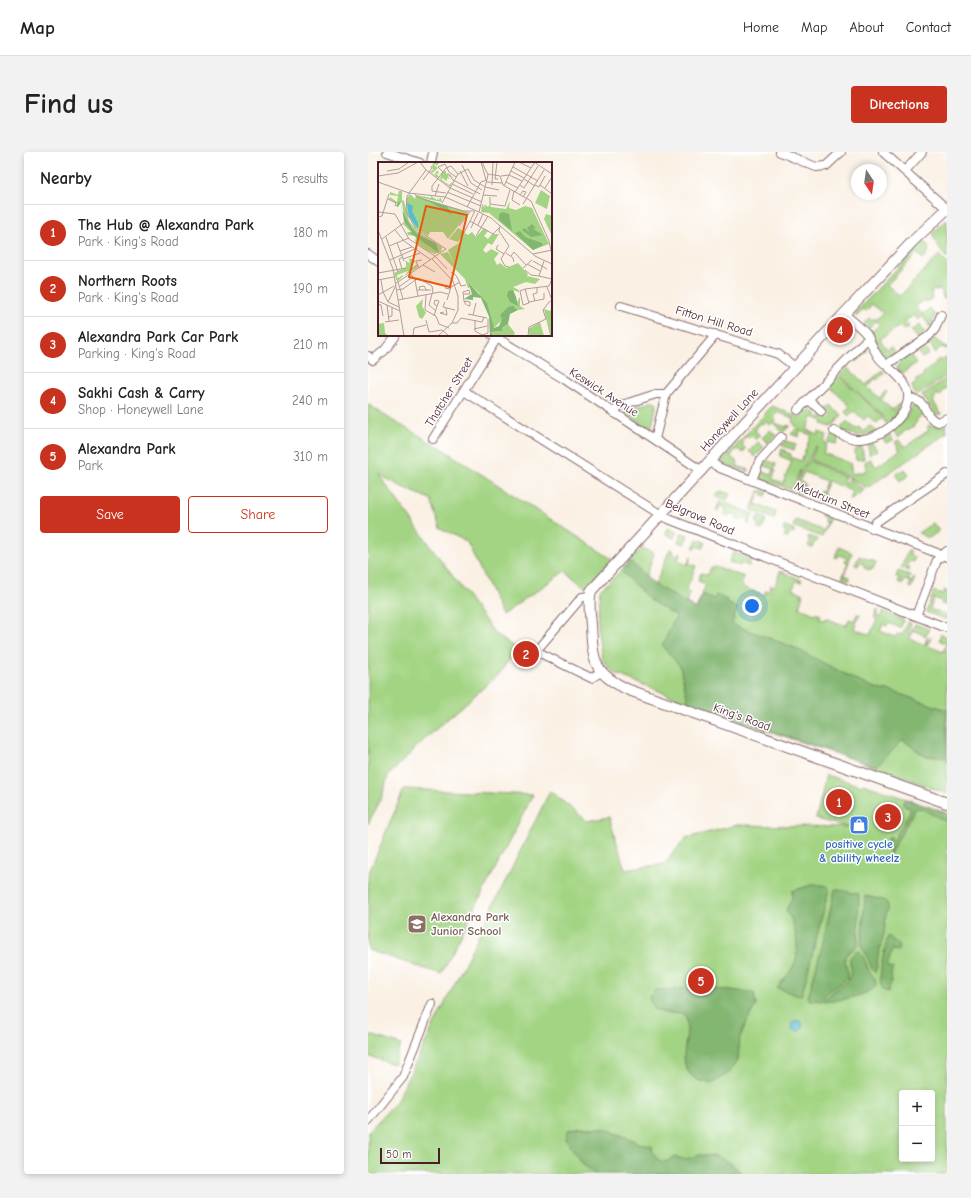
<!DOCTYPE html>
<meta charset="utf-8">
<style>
body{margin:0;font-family:"Comic Neue",sans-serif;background:#f2f2f2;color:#222}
.controls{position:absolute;right:12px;bottom:12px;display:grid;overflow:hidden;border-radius:4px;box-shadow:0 2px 6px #0003}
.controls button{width:36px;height:36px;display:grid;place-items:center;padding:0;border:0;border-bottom:1px solid #e0e0e0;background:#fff;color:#222;font:20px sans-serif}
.compass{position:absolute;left:483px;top:12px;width:36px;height:36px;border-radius:50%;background:#fff;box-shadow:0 2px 6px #0003;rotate:167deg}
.scale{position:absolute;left:12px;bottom:10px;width:60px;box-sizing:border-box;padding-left:4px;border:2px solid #4a1f2b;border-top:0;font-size:11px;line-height:14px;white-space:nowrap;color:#4a1f2b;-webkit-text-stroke:3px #fff;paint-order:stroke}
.you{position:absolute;left:384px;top:454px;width:14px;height:14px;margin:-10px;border:3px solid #fff;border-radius:50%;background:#1a73e8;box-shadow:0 0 0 6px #1a73e833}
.badge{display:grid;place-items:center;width:26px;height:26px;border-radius:50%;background:#c8321e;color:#fff;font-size:13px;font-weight:700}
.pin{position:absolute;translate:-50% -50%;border:2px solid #fff;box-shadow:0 1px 4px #0006}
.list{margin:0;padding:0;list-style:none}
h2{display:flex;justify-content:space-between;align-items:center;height:52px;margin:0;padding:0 16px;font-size:17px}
h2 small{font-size:13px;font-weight:400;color:#767676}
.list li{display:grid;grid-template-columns:26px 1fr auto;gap:12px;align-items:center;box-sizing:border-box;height:56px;padding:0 16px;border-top:1px solid #e0e0e0}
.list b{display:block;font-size:15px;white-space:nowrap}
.list p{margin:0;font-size:13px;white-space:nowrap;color:#767676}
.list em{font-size:13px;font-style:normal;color:#767676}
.actions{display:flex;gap:8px;padding:12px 16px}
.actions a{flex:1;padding:9px 0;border:1px solid #c8321e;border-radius:4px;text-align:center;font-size:14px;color:#c8321e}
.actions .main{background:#c8321e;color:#fff}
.map{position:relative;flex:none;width:579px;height:1022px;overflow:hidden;border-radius:4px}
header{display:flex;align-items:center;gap:24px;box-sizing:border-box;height:56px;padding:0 20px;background:#fff;border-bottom:1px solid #e0e0e0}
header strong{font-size:19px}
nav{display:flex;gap:22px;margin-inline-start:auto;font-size:14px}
.intro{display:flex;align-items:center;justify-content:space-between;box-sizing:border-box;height:96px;padding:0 24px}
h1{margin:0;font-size:28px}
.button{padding:10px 18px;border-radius:4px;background:#c8321e;color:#fff;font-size:14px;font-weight:700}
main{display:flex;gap:24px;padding:0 24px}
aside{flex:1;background:#fff;border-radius:4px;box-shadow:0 2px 6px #0003}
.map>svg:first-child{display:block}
.green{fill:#a3d483;stroke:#767a57;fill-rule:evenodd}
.forest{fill:#82b671;stroke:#666a4e}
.water{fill:#55bcd3;stroke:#506e7f}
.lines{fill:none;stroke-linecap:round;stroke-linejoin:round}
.minor-casing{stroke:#88686b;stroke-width:10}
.tertiary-casing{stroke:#88686b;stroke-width:12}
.minor{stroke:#fff;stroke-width:8}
.tertiary{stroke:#fff;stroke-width:10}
.labels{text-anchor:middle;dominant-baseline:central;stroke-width:3;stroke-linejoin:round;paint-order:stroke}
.street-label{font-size:12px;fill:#4a1f2b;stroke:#fff}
.shop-label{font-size:12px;font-weight:bold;fill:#366cbe;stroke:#fff}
.education-label{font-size:12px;font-weight:bold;fill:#785e54;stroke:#fff;text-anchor:start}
.inset-road{fill:none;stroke:#b49c99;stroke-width:1}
.view{fill:#e8590c;fill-opacity:0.15;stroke:#e8590c;stroke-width:2}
.inset-edge{fill:none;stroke:#4a1f2b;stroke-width:2}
</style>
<header>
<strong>Map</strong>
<nav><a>Home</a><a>Map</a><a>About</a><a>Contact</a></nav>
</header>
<div class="intro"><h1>Find us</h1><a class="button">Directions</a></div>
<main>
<aside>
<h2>Nearby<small>5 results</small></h2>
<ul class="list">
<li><span class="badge">1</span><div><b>The Hub @ Alexandra Park</b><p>Park · King's Road</p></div><em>180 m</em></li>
<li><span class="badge">2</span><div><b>Northern Roots</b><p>Park · King's Road</p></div><em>190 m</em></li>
<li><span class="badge">3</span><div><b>Alexandra Park Car Park</b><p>Parking · King's Road</p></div><em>210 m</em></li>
<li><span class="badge">4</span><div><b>Sakhi Cash &amp; Carry</b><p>Shop · Honeywell Lane</p></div><em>240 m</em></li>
<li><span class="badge">5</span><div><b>Alexandra Park</b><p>Park</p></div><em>310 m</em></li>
</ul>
<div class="actions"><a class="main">Save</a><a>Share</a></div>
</aside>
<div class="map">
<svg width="579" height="1022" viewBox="0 0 579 1022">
<rect width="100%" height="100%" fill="#fff"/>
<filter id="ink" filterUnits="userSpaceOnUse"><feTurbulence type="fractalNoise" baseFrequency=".025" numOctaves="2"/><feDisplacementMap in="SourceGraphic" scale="8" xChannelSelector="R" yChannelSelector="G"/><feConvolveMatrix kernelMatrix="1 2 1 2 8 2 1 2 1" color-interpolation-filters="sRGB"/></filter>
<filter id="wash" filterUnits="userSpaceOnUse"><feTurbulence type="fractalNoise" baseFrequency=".012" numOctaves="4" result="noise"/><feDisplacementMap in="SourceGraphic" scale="16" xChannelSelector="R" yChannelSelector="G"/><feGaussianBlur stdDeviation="0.9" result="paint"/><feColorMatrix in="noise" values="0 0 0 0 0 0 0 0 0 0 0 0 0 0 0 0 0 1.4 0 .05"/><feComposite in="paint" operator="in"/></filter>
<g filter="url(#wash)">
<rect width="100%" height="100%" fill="#faf0e3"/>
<path class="green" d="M579 68V106L575 102 565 84V80Z
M555 89C564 95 561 101 555 107L549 101 519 133 532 144 571 103 579 111V147L575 146 573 137 563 139 564 147 557 150 556 148 547 154 553 162 555 160 557 161 562 156 567 164 562 175 555 164 550 168 546 163 537 169 541 175 535 178 532 174 512 187 519 198 523 195 527 201 519 205 515 203 504 180 512 172 508 169 501 176 496 171 501 166 504 168 506 166 508 168 515 161 504 152 498 159 496 157 488 165V160Z
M551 172 557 181 549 186 543 178 548 176Z
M564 185 577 195 579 194V198L576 195 574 196 573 195 567 201 561 190 562 187Z
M553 193 555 194 561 202 554 206 548 197Z
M495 197H498L500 198 489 210 486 208 487 206Z
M541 201 548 211 535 221 532 219 529 215 532 210 531 208Z
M579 205V223L550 243 547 242 544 234 549 230 547 227 549 228 556 223 555 221 568 212 567 210 572 207 573 209Z
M479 215 498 233 514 218 516 221 509 228 507 226 500 235 511 246 518 239 519 240 513 248 523 257H526L533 250 528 261 530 262 522 271 520 270 518 271 514 266 508 272 500 264 496 268 486 259 481 264 477 260 482 254 461 234 471 224 515 265V264L472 223Z
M579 226V236L573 240 574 242 571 244 570 242 566 245 567 247 565 249 573 262 568 263 554 243Z
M286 249 289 251 283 278 257 261 258 258Z
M0 252 22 267 73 296 244 407 218 436 197 419 134 463 99 390 72 376 62 347 34 335 10 322 127 482 149 497 130 523 59 585 20 624 13 647 0 672Z
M463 253 469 260H470L474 263 464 275 454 272 455 269 444 265 439 278 450 283 451 280 459 283 456 290 459 291 455 301 482 311 484 322 498 319 497 310 503 307 508 315 532 298 527 290 531 288 537 295 561 278 559 275 561 273 571 275 578 273 579 281 499 336 483 326 443 308 448 295 447 294 441 308 432 318 424 338 396 328 391 323 393 319 403 323 405 317 395 313 398 308 408 312 406 318 408 319 404 327 415 331 424 309 412 304V302L414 300 413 298 414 297 418 299 417 300 423 302 422 305 433 309 443 283 432 279 431 285 423 282 429 276 424 269 425 266 409 260 406 267 408 268 407 271 418 275 419 273 422 274 415 280 404 270 402 273 398 270 396 272 394 271 392 273 391 272 387 279 392 283 388 288 383 283 381 286 378 284 374 289 376 291 374 293 378 297 374 301 370 297 364 301 365 302 362 304 370 311 369 314 381 318 380 320 352 311 404 254 432 265 438 258 440 259 442 257 451 266 454 264 461 266 464 263 458 258Z
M546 253 550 255 551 254 555 263 548 268 549 270 546 273V274L534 281V282L530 285 524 277 531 270 532 271 539 265 542 257Z
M479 269 483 273 488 277 491 275 495 280 502 273 509 280 489 284 472 278Z
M402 278 408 283 400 291 394 286Z
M520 280 525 288 518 291 513 284Z
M466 282 471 284 469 292 460 290Z
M417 289 428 292 426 298 413 293Z
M499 289H502L510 299 505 301 502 304Z
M390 290 396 295 387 305 381 299Z
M492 295H494L496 307 488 308 487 300 488 297H491Z
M442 309 477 325 475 331 478 332 481 326 496 338 482 348 485 339 460 329 455 340 457 342 453 350 449 348 452 339 454 340 458 329 436 320 431 330 429 329 433 319Z
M537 317 541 323 532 329 527 323Z
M433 330 437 332 433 342 427 340 431 331 433 332Z
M395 338 399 340 397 345 395 344 396 342 391 340 387 352 408 360 406 367 383 358 391 339Z
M352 339 362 342 359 348 348 344Z
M352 349 385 362 381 372 379 371 380 368 373 365 372 369 367 367 369 362 367 361 366 363 363 361 361 364 356 362 358 356 352 354 350 359 348 358Z
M454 361 462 365 454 385 425 374 428 368 456 379 459 370 456 369 457 366 453 364Z
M390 364 398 367 394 378 389 376 391 372 388 370Z
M565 371 571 379 561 386 550 381Z
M417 374 427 378 425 382 422 381 420 386 416 385 418 379 415 378Z
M300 376 309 379 306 386 298 382Z
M313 381 320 383 316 392 310 390Z
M441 384 450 387 448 390H446L444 396 440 394 442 388 440 387Z
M329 387 337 390 335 396 328 394 327 396H325Z
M275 393V397L286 401 278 424 287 433 302 397 306 399 305 402 309 404 311 400 313 401 310 409 319 413 323 404 321 412 328 414 318 438 322 440 319 451 328 457 338 432 330 429 333 421 340 423 343 415 345 416 346 414 376 425 373 433 377 436 396 443 398 438 401 439 403 433 407 434 412 419 434 428 433 430 428 429 425 437 434 441 433 443H435L431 455 446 462 447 461 453 463 451 467 456 468 457 466 478 474 481 467 486 469 489 462 492 463 486 477 502 483 509 467 506 466 509 457 511 458 509 464 513 465 515 459 536 468 532 476 521 471 519 474 515 472 512 479 527 485 529 482 534 483 540 470 543 471 540 481 542 482 547 472 561 477 558 484 545 478 542 487 556 493 560 484 558 492H559L563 485 560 494 575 500 579 492 571 488 573 482 579 485V493L577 498 579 499V642L523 620 349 562 246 521 234 507 229 473 232 438 253 419Z
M471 395 484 401 476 423 482 425 481 429 474 426 480 411 477 409 479 406 471 403 469 406 467 405Z
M540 398 543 399 541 403 547 405 545 410 541 409 539 415 542 416 541 419 533 416Z
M365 400 383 407 381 414 373 411 372 414 361 410Z
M491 404 508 410 505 417 502 416V418L496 416 497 414 495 413V411L492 410 490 414 487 413Z
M530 419 542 423 540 428 544 430 546 425 547 426 543 436 541 435 542 430 537 428 535 432 530 430 532 426 528 425Z
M576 438 579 439V452L577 453 573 452 574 449 566 446 562 457 579 463V468L558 460 566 439 575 442Z
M458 623 494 634 495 632 579 661V1022H0V980L28 950 182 639 219 669 241 665 257 718 296 712 318 686 369 673 479 675 448 667ZM534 941H564V1007H534Z
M36 637 165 643 73 822 0 798V723Z
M0 882 33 893 26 912 0 904Z"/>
<path class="forest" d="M262 409 286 432 328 457 335 442 346 447 348 443 359 448 358 450 369 456 364 472 427 496 492 530 516 539 517 537 579 558V606L557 604 535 588 508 615 320 550 312 514 294 494 308 464 282 448 253 419Z
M537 647 579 661V670L552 656 547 657 522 702 519 690 521 685 526 688 543 657 535 652Z
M443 733H455L460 735 461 737 434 842 431 844 409 836C415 828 422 821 426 813 433 798 427 771 418 758L424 746V739Z
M467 737 491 742 490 792C487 797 481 799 478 803 474 810 483 818 479 825 472 837 460 834 454 849L442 848 440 845 453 798Z
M497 744 515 748 519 751 520 754V758L518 762 516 782 510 804 508 821 504 817 498 802 493 794Z
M520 784 532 794 530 799 524 798 519 814 525 816 523 821C525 827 522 833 520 840L515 838C508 826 517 798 520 784Z
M490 799H492L495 803 501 819 507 827 508 834C500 844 468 849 456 850 461 838 475 837 481 826 489 814 473 808 490 799Z
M318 836 363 838 386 841 388 853 379 869 372 885 370 908 361 921 343 932C339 930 332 930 328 927 303 911 327 881 316 862L297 861 285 857 281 845 287 838Z
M211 975 236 976 274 992 285 995 284 999C290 1007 290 1012 303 1008L305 1005 317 1007 332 1003 347 1004 363 1011 374 1022H226L215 1012 198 988 200 978Z"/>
<path class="water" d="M423.5 874a5.5 5.5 0 1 1 11 0a5.5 5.5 0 1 1-11 0Z"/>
</g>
<g filter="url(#ink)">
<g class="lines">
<defs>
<path id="minor" d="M19 0 52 11
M412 0 448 15 458 14 473 0
M515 0 579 57
M63 11 65 0
M537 19 554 0
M0 102 11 110
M253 154 410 202 427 215
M124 183 196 227 334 319
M0 204 5 208 12 202 16 199 27 185
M518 213 561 184 567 177 573 163
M96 239 298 366 579 476
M540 246C563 249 553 264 570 270L579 266
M440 247 453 259
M430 258 496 190 501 187
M246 261 251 254 288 242H298
M466 279C473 282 481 287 489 287 512 289 547 261 539 237 535 225 520 216 512 207 506 200 503 190 499 183 493 175 483 168 476 162
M65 287 129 186
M287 287 298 242 346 185 347 182
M342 310 352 316 579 405
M384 328 391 310 413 285
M504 377 508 370 579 322
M222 444 214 445 168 499 223 526 233 520
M548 464 569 408 579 399
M0 969 35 925 64 852"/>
<path id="tertiary" d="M579 57 546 88 476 162 223 439C220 450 222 462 223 473 225 509 225 522 261 538L579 651"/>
</defs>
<use href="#minor" class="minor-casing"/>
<use href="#tertiary" class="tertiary-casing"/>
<use href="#minor" class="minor"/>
<use href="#tertiary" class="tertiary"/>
</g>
</g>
<defs>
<symbol id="shop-square" viewBox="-11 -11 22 22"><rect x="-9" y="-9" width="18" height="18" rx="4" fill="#3f7fe0" stroke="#fff"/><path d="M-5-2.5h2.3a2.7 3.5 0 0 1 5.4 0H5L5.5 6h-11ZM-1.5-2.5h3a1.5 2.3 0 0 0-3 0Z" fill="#fff"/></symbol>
<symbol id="school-square" viewBox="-11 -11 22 22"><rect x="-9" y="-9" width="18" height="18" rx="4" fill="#8d6e63" stroke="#fff"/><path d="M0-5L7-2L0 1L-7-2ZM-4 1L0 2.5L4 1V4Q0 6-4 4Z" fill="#fff"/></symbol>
</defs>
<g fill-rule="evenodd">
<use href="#shop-square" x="480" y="662" width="22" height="22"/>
<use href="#school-square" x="38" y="761" width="22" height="22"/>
</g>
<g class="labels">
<g class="street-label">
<text transform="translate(346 169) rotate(17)">Fitton Hill Road</text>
<text transform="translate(81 240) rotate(-58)">Thatcher Street</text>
<text transform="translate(236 240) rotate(33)">Keswick Avenue</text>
<text transform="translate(361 268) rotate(-48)">Honeywell Lane</text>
<text transform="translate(464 348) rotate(22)">Meldrum Street</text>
<text transform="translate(332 365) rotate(23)">Belgrave Road</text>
<text transform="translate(374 565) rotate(20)">King's Road</text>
</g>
<g class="shop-label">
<text x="491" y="692">positive cycle<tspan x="491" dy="14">&amp; ability wheelz</tspan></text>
</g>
<g class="education-label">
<text x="63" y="765">Alexandra Park<tspan x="63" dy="14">Junior School</tspan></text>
</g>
</g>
<g transform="translate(10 10)">
<rect width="174" height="174" fill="#faf0e3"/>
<path d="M56 0H61L59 4 57 2 56 3 60 6 54 11 57 13 58 9H60L61 12 58 11 62 17 64 9H68V12L70 11 76 16 70 13 71 17 69 16V19L64 16 63 17 71 23 75 19 72 25 52 10 55 8 54 4ZM163 28 172 34 169 47 157 41ZM21 29H24V38L26 39 31 59 39 69 64 85 63 90 57 92 50 89 37 80 38 74 30 73 29 71 30 70H33L25 62 27 61 24 40 19 42 11 37 12 35 19 40 20 34 12 33V30L20 33ZM32 32 37 37 38 33 53 36V34L59 38 61 35 60 38H61L62 36H63L64 40 39 35 91 50 70 77 65 70H52L50 74 37 65 29 51 28 37ZM132 39 131 46 138 48 147 44 154 46 171 82 155 88 111 51 103 50 104 42 107 46 106 42 110 45 112 42 113 45 128 47ZM168 52 174 54V74L166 57ZM80 66 87 70 80 80 71 77ZM106 66 110 69 106 74 110 77 114 72H121L114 83 110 81 105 88 108 91 113 87 121 91 116 97 119 103 122 101 128 106 140 101 150 112 149 114 162 117 157 122 148 120 135 125 141 128V130L135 128 140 144 139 140 142 135V144L147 147 140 148 137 145 116 166 101 131 90 120 93 125 90 126 87 117 62 92 70 90 76 101 70 88 81 81 87 71 90 73 94 70 98 75ZM31 96 38 99 33 103 34 106 39 102 40 105 26 114 30 109 19 113V117L20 115 21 116 24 113 25 114 19 120 16 111 28 105V108V100L26 98 32 101ZM45 137 44 144 48 151 44 157 41 155 38 144ZM174 146V174H172L166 147 172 149ZM162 160 166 174H152L150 167ZM6 161 7 171 10 174H0V162ZM130 162 137 171 135 174H117L113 170 124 169V166Z" fill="#a3d483"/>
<path d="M40 36 69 44 74 53 54 41ZM21 40H23L24 48 33 65 40 73 58 81 61 91 32 71 34 70 26 59 23 40 20 45 18 44ZM125 50 131 52 134 69 121 58V52ZM154 62 158 66 155 67 165 73 153 75 144 68 146 66 152 70 149 66ZM142 69 147 75 164 81 165 83 155 88 137 71ZM90 120 109 141 116 166 121 164 124 157 122 153 130 145 135 144 140 148 132 152 130 162 124 166V169L113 170 116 174H112L111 154 103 136 95 135V138L86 137 94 132ZM135 128 138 135 140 144 132 140 129 134 130 129Z" fill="#82b671"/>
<path d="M29 41 35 44 34 49 40 61V67L31 54Z" fill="#55bcd3"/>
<path class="inset-road" d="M42 0 48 8 72 26 104 40M103 0 108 18M104 0 110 13 101 50 113 56 157 94 174 102M119 0 117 17H120M141 0 153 6M156 0 174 12M84 3 93 21M135 5 160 19M9 9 21 7 31 0M64 9 60 5 67 2 71 10 78 15M82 9 90 24M133 9 146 16M110 12 122 14 125 23 153 39 171 79 174 93M71 13 75 18 102 32M0 14 20 11 40 0M123 14 131 13 144 19M146 17 157 24M45 18 54 6 53 4M0 20 31 31 67 35 101 50M109 20 124 21M128 20 140 26M93 21 104 28M74 22 95 32M114 23 115 0M142 23 146 26 160 4M157 23 161 25 167 14M162 23 174 32M126 24 137 0M107 25 121 28M167 26 174 15M136 29 134 38 142 43M69 30 103 44M137 30 157 0M68 31 54 29V24L68 6 73 4 80 12M37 32 39 35 85 49H96M105 33 119 34M142 33 145 29 148 30 145 35M57 34 61 22M112 35V42L127 44 132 28M10 37 18 41 17 44M64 41 80 12 90 7 96 18 107 25M145 42 166 8M89 45 103 20 109 18M0 50 17 52 31 77 57 94 69 107M0 55 4 54 11 32M92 59 115 72 121 66M100 63 105 52M81 64 92 50M122 64 121 69 131 84 123 97 127 104 131 105M93 66 100 51M0 68 15 107 26 174M17 68 26 79 53 98M98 74 110 54M8 75 20 110M4 77 27 60M83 77 97 49M19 81 26 99M120 83 118 87 126 92M11 84 31 76M22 89 34 85M128 91 135 96 136 100M155 92 174 88M133 94 136 90 148 103M25 97 42 91M54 97 75 119 80 134V148L74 161 60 174M12 98 39 86M155 99 169 107M166 99 161 114 174 117M149 102 162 109M45 103 57 110M41 106 38 99 44 98M145 106 154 98M24 107 21 97 25 95M147 108 153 113 161 114M0 111 28 106M32 111 37 118 40 134M73 111 75 110 79 115 83 124 88 123M0 118 16 115M3 118 5 130 10 140 21 145M20 120 25 137M17 122 68 87 38 67 28 50 29 34 48 8M22 124 35 115M169 125 174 138 170 141M72 127 67 126 68 123 72 126M147 127 151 141 145 143 142 129 147 127 171 124 174 117M18 128 25 127 40 116 54 124 55 131M39 128H53M42 128 41 125 46 124 49 129M54 132 51 143 58 149M86 132H92L91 128 85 130 86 139M0 133 16 124M48 133 47 148 58 154 61 162 71 166M20 138 62 130 70 132M69 138 73 125 82 120M0 139 22 149M157 139 155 132 159 131V126M10 140 18 123M67 140 65 145 77 148M151 140 166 137V131M0 142 3 143 5 154M9 143 11 159M88 143 86 139 92 140V144L89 143M66 150 62 151 69 153 68 146M90 152 109 156M95 153 98 141M56 154 59 144 56 142 57 138 61 139 59 144M10 155 14 154V146M48 158 51 170 64 168 71 174M97 158V169L104 173 110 171V157M7 160 21 158M74 161H79L83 156 104 160 106 155M96 167 109 164M35 174 36 166 48 163M150 174 151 165 168 157 165 148 171 140"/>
<path class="view" d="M48 44 89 53 72 125 31 115Z"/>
<rect width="174" height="174" class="inset-edge"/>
</g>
</svg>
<div class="controls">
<button>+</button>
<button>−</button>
</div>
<svg class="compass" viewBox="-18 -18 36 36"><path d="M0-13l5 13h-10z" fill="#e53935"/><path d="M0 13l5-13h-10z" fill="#767676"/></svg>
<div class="scale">50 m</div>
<div class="you"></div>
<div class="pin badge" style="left:471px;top:650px">1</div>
<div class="pin badge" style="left:158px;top:502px">2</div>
<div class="pin badge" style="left:520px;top:665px">3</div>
<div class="pin badge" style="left:472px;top:178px">4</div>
<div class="pin badge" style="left:333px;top:829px">5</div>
</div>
</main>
